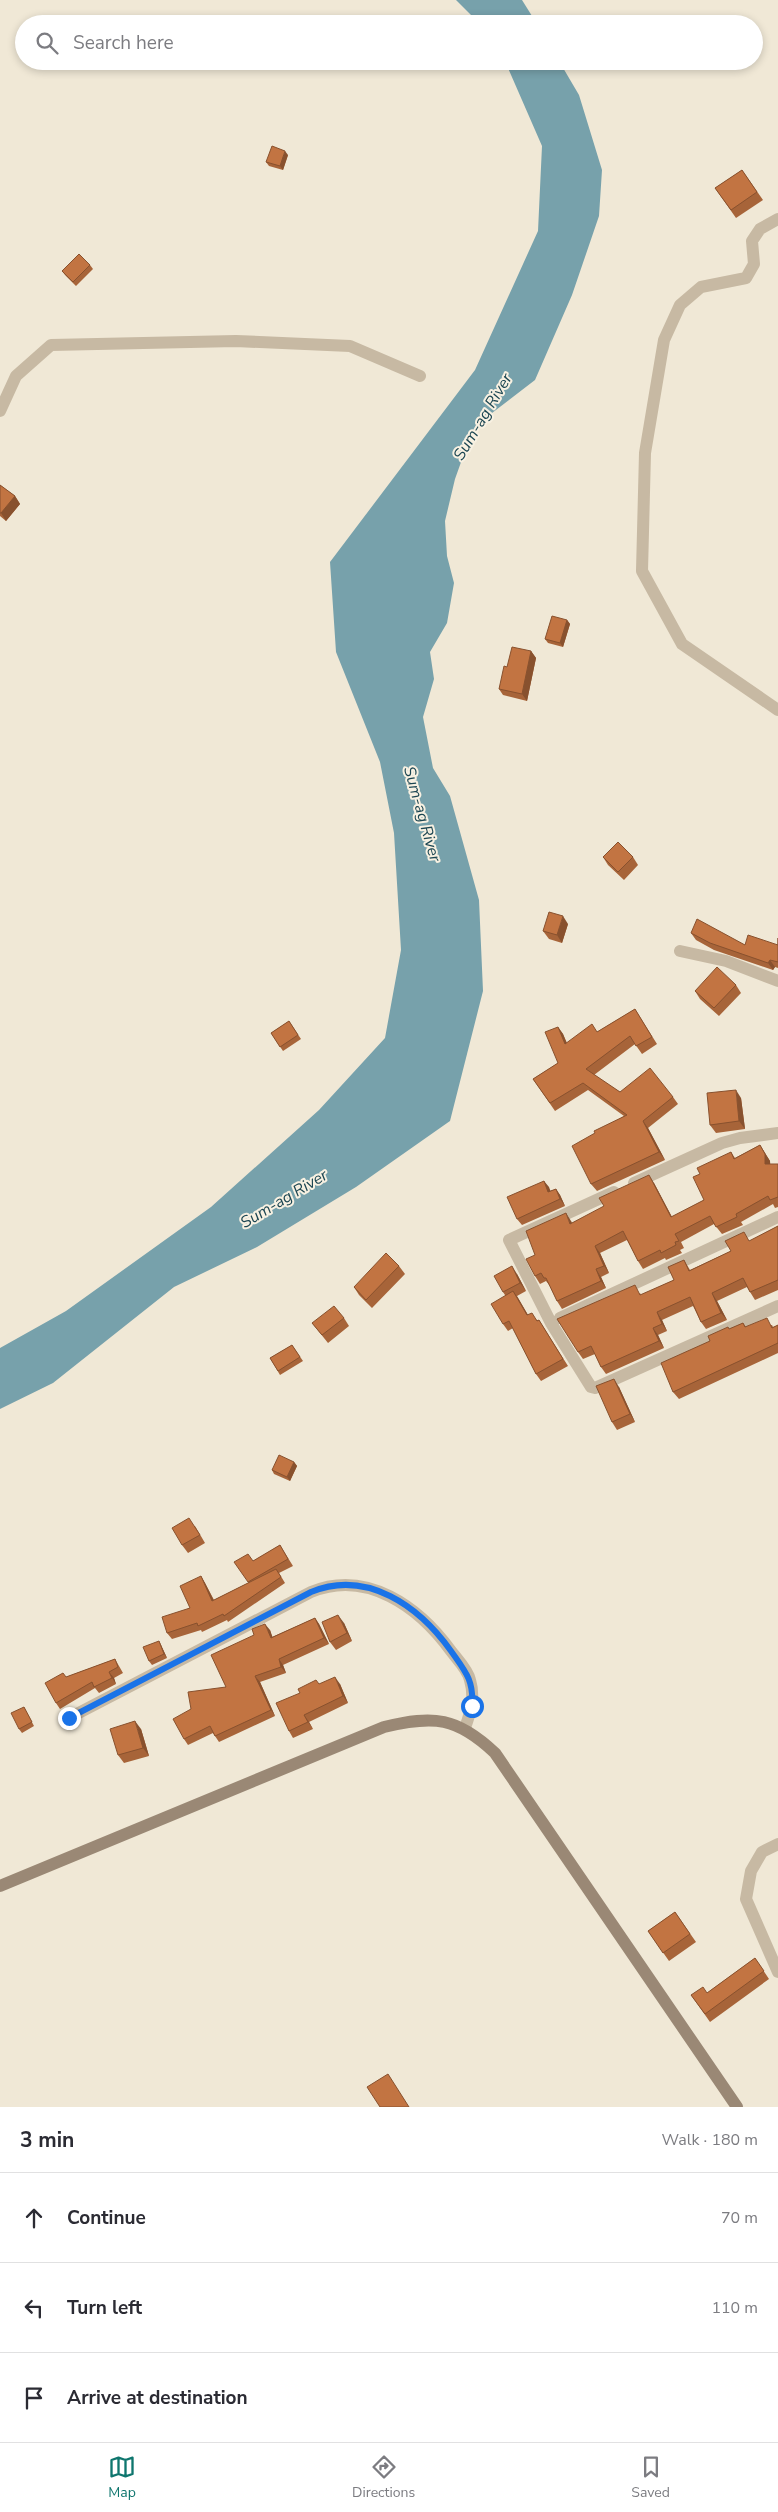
<!DOCTYPE html>
<meta charset="utf-8">
<style>
body{margin:0;font-family:"Nunito Sans",sans-serif;background:#f7f7f7;color:#2b2b33}
.stop{position:absolute;width:15px;height:15px;margin:-11px;border:4px solid #1a73e8;border-radius:50%;background:#fff}
.stop.end{background:#1a73e8;border-color:#fff;box-shadow:0 1px 5px #0008}
.list{margin:0;padding:0;list-style:none}
h2{display:flex;justify-content:space-between;align-items:center;height:65px;margin:0;padding:0 20px;font-size:21px}
h2 small{font-size:16px;font-weight:400;color:#7c7c81}
.list li{display:grid;grid-template-columns:32px 1fr auto;gap:15px;align-items:center;box-sizing:border-box;height:90px;padding:0 20px;border-top:1px solid #e1e1e2}
.list b{display:block;font-size:19px;white-space:nowrap}
.list em{font-size:16px;font-style:normal;color:#7c7c81}
.icon{flex:none;width:28px;height:28px;fill:none;stroke:currentColor;stroke-width:2;stroke-linecap:round;stroke-linejoin:round}
.map{position:relative;flex:none;width:778px;height:2107px;overflow:hidden}
.search{position:absolute;background:#fff;box-shadow:0 2px 8px #0003;left:15px;right:15px;top:15px;height:55px;display:flex;align-items:center;gap:12px;box-sizing:border-box;padding:0 18px;border-radius:28px;color:#7c7c81;font-size:19px}
.sheet{height:335px;background:#fff}
nav{display:flex;justify-content:space-around;align-items:center;box-sizing:border-box;height:70px;border-top:1px solid #e1e1e2;background:#fff;font-size:14px;color:#7c7c81}
nav a{display:grid;justify-items:center;gap:2px}
nav .on{color:#0f766e}
.map>svg:first-child{display:block}
.water{fill:#77a1ab}
.lines{fill:none;stroke-linecap:round;stroke-linejoin:round}
.street{stroke:#c7b9a3;stroke-width:12}
.secondary{stroke:#9a8875;stroke-width:12}
.wall{fill:#a76439}
.shaded-wall{fill:#88512e}
.building{fill:#c27442;stroke:#88512e}
.route{stroke:#1a73e8;stroke-width:6}
.labels{text-anchor:middle;dominant-baseline:central;stroke-width:4;stroke-linejoin:round;paint-order:stroke}
.water-label{font-size:16px;font-style:italic;fill:#1c4652;stroke:#f8f1e2}
</style>
<div class="map">
<svg width="778" height="2107" viewBox="0 0 778 2107">
<rect width="100%" height="100%" fill="#f0e8d6"/>
<path class="water" d="M456 0H522L537 24H480Z
M505 61H559L579 95 602 170 599 216 572 295 535 380 492 413 470 437 455 479 445 521 447 556 454 583 447 623 430 652 434 679 423 717 433 768 450 796 479 900 483 991 450 1121 356 1187 257 1247 174 1287 53 1383 0 1409V1348L66 1311 211 1207 319 1110 385 1038 401 950 394 833 380 762 336 652 330 562 475 370 538 231 542 146Z"/>
<g class="lines">
<path class="street" d="M778 219 760 229 752 241 754 264 746 278 701 287 680 305 664 340 645 453 642 571 682 644 778 710
M0 411 16 376 51 345 236 341 350 346 420 376
M680 951 726 961 778 981
M634 1183 722 1143 740 1138 778 1133
M614 1192 509 1240 551 1323 591 1387 595 1388 778 1306
M560 1318 778 1217
M69 1718 311 1592C367 1569 419 1607 451 1651 457 1659 468 1670 470 1680 475 1697 471 1711 465 1728
M778 1844 762 1852 751 1871 746 1899 778 1972"/>
<path class="secondary" d="M0 1886 384 1727C434 1715 457 1717 495 1753L737 2107"/>
</g>
<path class="wall" d="M288 155 283 170 269 166 266 162Z
M742 170 763 200 736 218 715 188Z
M90 265 93 269 76 286 65 275 62 271Z
M0 485 15 496 20 504 6 521 0 516Z
M567 620 570 624 563 647 548 643 545 639Z
M531 651 536 658 527 701 503 695 499 689 507 667Z
M603 857H633L638 865 624 880 608 865Z
M568 924 562 943 549 939 543 931Z
M691 933 745 945H778V938V968L775 967 773 970 714 950 696 940Z
M736 985 741 993 719 1016 700 999 695 991Z
M635 1009 657 1044 642 1054 635 1044 594 1075 620 1092 673 1097 678 1104 648 1128 665 1160 597 1191 591 1184 595 1133 624 1116 588 1090 555 1111 533 1079 558 1063V1027L563 1034 567 1043 597 1032Z
M289 1021 301 1039 283 1051 271 1033Z
M741 1098 745 1129 716 1133 710 1125Z
M760 1145 770 1161V1164H778V1207L775 1208 773 1204 741 1222 743 1225 722 1234 714 1224 681 1242 684 1248 680 1250 682 1253 666 1260 665 1258 643 1269 638 1261 627 1240 600 1253 609 1273 601 1277 606 1288 562 1309 557 1301 550 1286 546 1281 540 1284 535 1276V1255L571 1221 572 1223 654 1183 672 1217 704 1200 700 1174 731 1152 735 1158Z
M544 1181 550 1191 556 1189 560 1195 565 1206 522 1225 517 1219Z
M778 1226V1290L755 1300 747 1287 717 1301 727 1320 706 1329 701 1322 693 1306 662 1320 667 1331 658 1335 664 1348 606 1374 601 1367 595 1354 583 1359 578 1352 640 1293 641 1295 674 1280 684 1260 690 1270 731 1251Z
M399 1266 405 1274 372 1308 359 1295 354 1287Z
M517 1274 526 1291 517 1296 528 1315 537 1320H539L568 1366 541 1381 536 1374 513 1328 508 1331 503 1324 505 1295 503 1292Z
M344 1318 349 1326 328 1343 312 1323Z
M743 1323 746 1327 772 1325 773 1327 778 1325V1353L679 1399 673 1392 710 1341 730 1329Z
M292 1345 303 1361 280 1375 270 1358Z
M619 1387 635 1422 617 1430 612 1422Z
M294 1462 297 1466 290 1481 274 1474 272 1470Z
M195 1526 205 1543 188 1553 182 1545Z
M280 1545 293 1566 279 1573 285 1583 228 1622 227 1620 202 1632 201 1630 172 1639 167 1633 190 1608 201 1576 205 1583 214 1600 248 1583 253 1561Z
M315 1618 319 1624 329 1644 283 1665 286 1673 260 1682 275 1716 219 1742 213 1733 188 1745 184 1739 191 1709 226 1687 254 1635 270 1630 272 1637Z
M344 1623 352 1641 336 1650 330 1642Z
M159 1641 161 1645 167 1658 152 1665 149 1661Z
M115 1659 123 1673 114 1678 116 1684 99 1693 95 1688 60 1709 56 1703 66 1677Z
M319 1684H340L348 1703 309 1722 313 1729 293 1738 289 1731 300 1693Z
M24 1707 34 1726 22 1733 19 1729Z
M141 1729 149 1756 124 1763 118 1755Z
M675 1912 696 1942 669 1961 648 1931Z
M755 1958 769 1979 710 2022 691 1995 707 1993Z"/>
<path class="shaded-wall" d="M285 151 288 155 283 170 280 166Z
M15 496 20 504 6 521 1 513Z
M567 620 570 624 563 647 560 643Z
M531 651 536 658 527 701 522 694Z
M563 916 568 924 562 943 557 935Z
M770 960 775 967 773 970 768 963Z
M558 1027 563 1034 570 1052 565 1044Z
M736 1090 741 1098 745 1129 739 1121Z
M643 1121 648 1128 665 1160 659 1152Z
M760 1145 770 1161 771 1172 765 1164Z
M649 1175 654 1183 676 1225 671 1217Z
M544 1181 549 1187 553 1198 548 1192Z
M556 1189 560 1195 565 1206 560 1199Z
M566 1213 571 1221 575 1232 570 1224Z
M595 1246 600 1253 609 1273 604 1266Z
M512 1266 517 1274 526 1291 520 1283Z
M596 1269 601 1277 606 1288 601 1281Z
M513 1291 518 1298 532 1322 527 1315Z
M712 1293 717 1301 727 1320 721 1313Z
M657 1312 662 1320 667 1331 662 1324Z
M653 1328 658 1335 664 1348 659 1341Z
M614 1379 619 1387 635 1422 630 1414Z
M294 1462 297 1466 290 1481 287 1477Z
M201 1576 205 1583 217 1607 212 1601Z
M338 1615 344 1623 352 1641 347 1633Z
M315 1618 319 1624 329 1644 324 1638Z
M265 1624 270 1630 275 1644 271 1638Z
M159 1641 161 1645 167 1658 164 1654Z
M279 1659 283 1665 286 1673 281 1667Z
M109 1672 114 1678 116 1684 112 1678Z
M255 1676 260 1682 275 1716 271 1710Z
M335 1677 340 1684 348 1703 343 1696Z
M304 1715 309 1722 313 1729 308 1722Z
M135 1721 141 1729 149 1756 143 1748Z"/>
<path class="building" d="M272 146 285 151 280 166 266 162Z
M742 170 757 192 731 210 715 188Z
M79 254 90 265 73 282 62 271Z
M0 485 15 496 1 513H0Z
M552 616 567 620 560 643 545 639Z
M512 647 531 651 522 694 499 689 504 666 507 667Z
M618 842 633 857 618 872 603 857Z
M549 912 563 916 557 935 543 931Z
M697 919 745 945 748 935 778 945V938V962L770 960 768 963 710 943 691 933Z
M717 967 736 985 714 1008 695 991Z
M635 1009 652 1037 636 1046 630 1036 586 1069 620 1092 650 1068 673 1097 643 1121 659 1152 591 1184 572 1146 595 1133 594 1131 627 1115 583 1083 550 1103 533 1079 558 1063 545 1032 558 1027 565 1044 592 1024 597 1032Z
M289 1021 298 1035 280 1047 271 1033Z
M736 1090 739 1121 710 1125 707 1093Z
M760 1145 765 1154V1164H778V1197L770 1200 768 1196 736 1214 737 1217 716 1227 710 1216 675 1234 679 1241 675 1242 676 1245 661 1253 660 1250 638 1261 623 1231 595 1246 604 1266 596 1269 601 1281 557 1301 546 1278H544L541 1273 535 1276 526 1259 535 1255 526 1231 566 1213 570 1224 604 1206 599 1198 649 1175 671 1217 704 1200 693 1177 700 1174 697 1168 731 1152 734 1159Z
M544 1181 548 1192 556 1189 560 1199 517 1219 507 1197Z
M778 1226V1280L750 1292 743 1278 712 1293 721 1313 701 1322 690 1297 657 1312 662 1324 653 1328 659 1341 601 1367 591 1346 578 1352 557 1319 635 1285 640 1295 674 1280 668 1267 684 1260 689 1271 731 1251 725 1241 744 1232 749 1241Z
M386 1253 399 1266 366 1300 354 1287Z
M512 1266 520 1283 503 1292 494 1276Z
M513 1291 527 1315 532 1313 537 1321 539 1320 563 1359 536 1374 509 1321 503 1324 491 1304Z
M334 1306 344 1318 322 1335 312 1323Z
M767 1318 772 1328 778 1325V1343L673 1392 661 1363 710 1341 708 1336 728 1327 729 1329 743 1323 745 1327Z
M292 1345 300 1357 278 1371 270 1358Z
M614 1379 630 1414 612 1422 596 1386Z
M279 1455 294 1462 287 1477 272 1470Z
M189 1518 200 1535 182 1545 172 1528Z
M280 1545 288 1559 248 1582 234 1562 248 1554 253 1561Z
M276 1569 281 1577 224 1616 223 1614 198 1626 197 1623 167 1633 162 1617 190 1608 180 1586 201 1576 212 1601Z
M338 1615 347 1633 330 1642 322 1622Z
M315 1618 324 1638 279 1659 281 1667 255 1676 271 1710 215 1736 210 1726 184 1739 173 1719 191 1709 188 1692 226 1687 211 1655 254 1635 252 1629 265 1624 271 1638Z
M159 1641 164 1654 149 1661 143 1647Z
M115 1659 118 1667 109 1672 112 1678 94 1687 92 1682 56 1703 45 1683 63 1673 66 1677Z
M335 1677 343 1696 304 1715 308 1722 289 1731 276 1703 300 1693 298 1689 316 1680 319 1684Z
M24 1707 32 1722 19 1729 11 1713Z
M135 1721 143 1748 118 1755 110 1729Z
M675 1912 690 1934 663 1953 648 1931Z
M755 1958 764 1971 705 2014 691 1995 703 1987 707 1993Z
M388 2074 409 2107H380L367 2087Z"/>
<g class="lines">
<path class="route" d="M69 1718 311 1592C367 1569 419 1606 451 1651 465 1671 474 1680 472 1706"/>
</g>
<g class="labels">
<g class="water-label">
<text transform="translate(483 417) rotate(-59)">Sum-ag River</text>
<text transform="translate(422 814) rotate(74)">Sum-ag River</text>
<text transform="translate(284 1199) rotate(-31)">Sum-ag River</text>
</g>
</g>
</svg>
<div class="stop" style="left:472px;top:1706px"></div>
<div class="stop end" style="left:69px;top:1718px"></div>
<div class="search"><svg class="icon" aria-label="search" viewBox="0 0 24 24"><circle cx="10" cy="10" r="6"/><path d="M15 15l6 6"/></svg>Search here</div>
</div>
<section class="sheet">
<h2>3 min<small>Walk · 180 m</small></h2>
<ul class="list">
<li><svg class="icon" aria-label="ahead" viewBox="0 0 24 24"><path d="M12 20V5M6 11l6-6 6 6"/></svg><div><b>Continue</b></div><em>70 m</em></li>
<li><svg class="icon" aria-label="left" viewBox="0 0 24 24"><path d="M17 20v-9H6M10 6l-5 5 5 5"/></svg><div><b>Turn left</b></div><em>110 m</em></li>
<li><svg class="icon" aria-label="arrive" viewBox="0 0 24 24"><path d="M6 21V4h12l-3 4 3 4H6"/></svg><div><b>Arrive at destination</b></div></li>
</ul>
</section>
<nav>
<a class="on"><svg class="icon" aria-label="map" viewBox="0 0 24 24"><path d="M3 6l6-2 6 2 6-2v14l-6 2-6-2-6 2zM9 4v14M15 6v14"/></svg>Map</a>
<a><svg class="icon" aria-label="directions" viewBox="0 0 24 24"><path d="M12 3l9 9-9 9-9-9zM9 14v-3h6M13 9l2 2-2 2"/></svg>Directions</a>
<a><svg class="icon" aria-label="saved" viewBox="0 0 24 24"><path d="M7 4h10v16l-5-4-5 4z"/></svg>Saved</a>
</nav>
